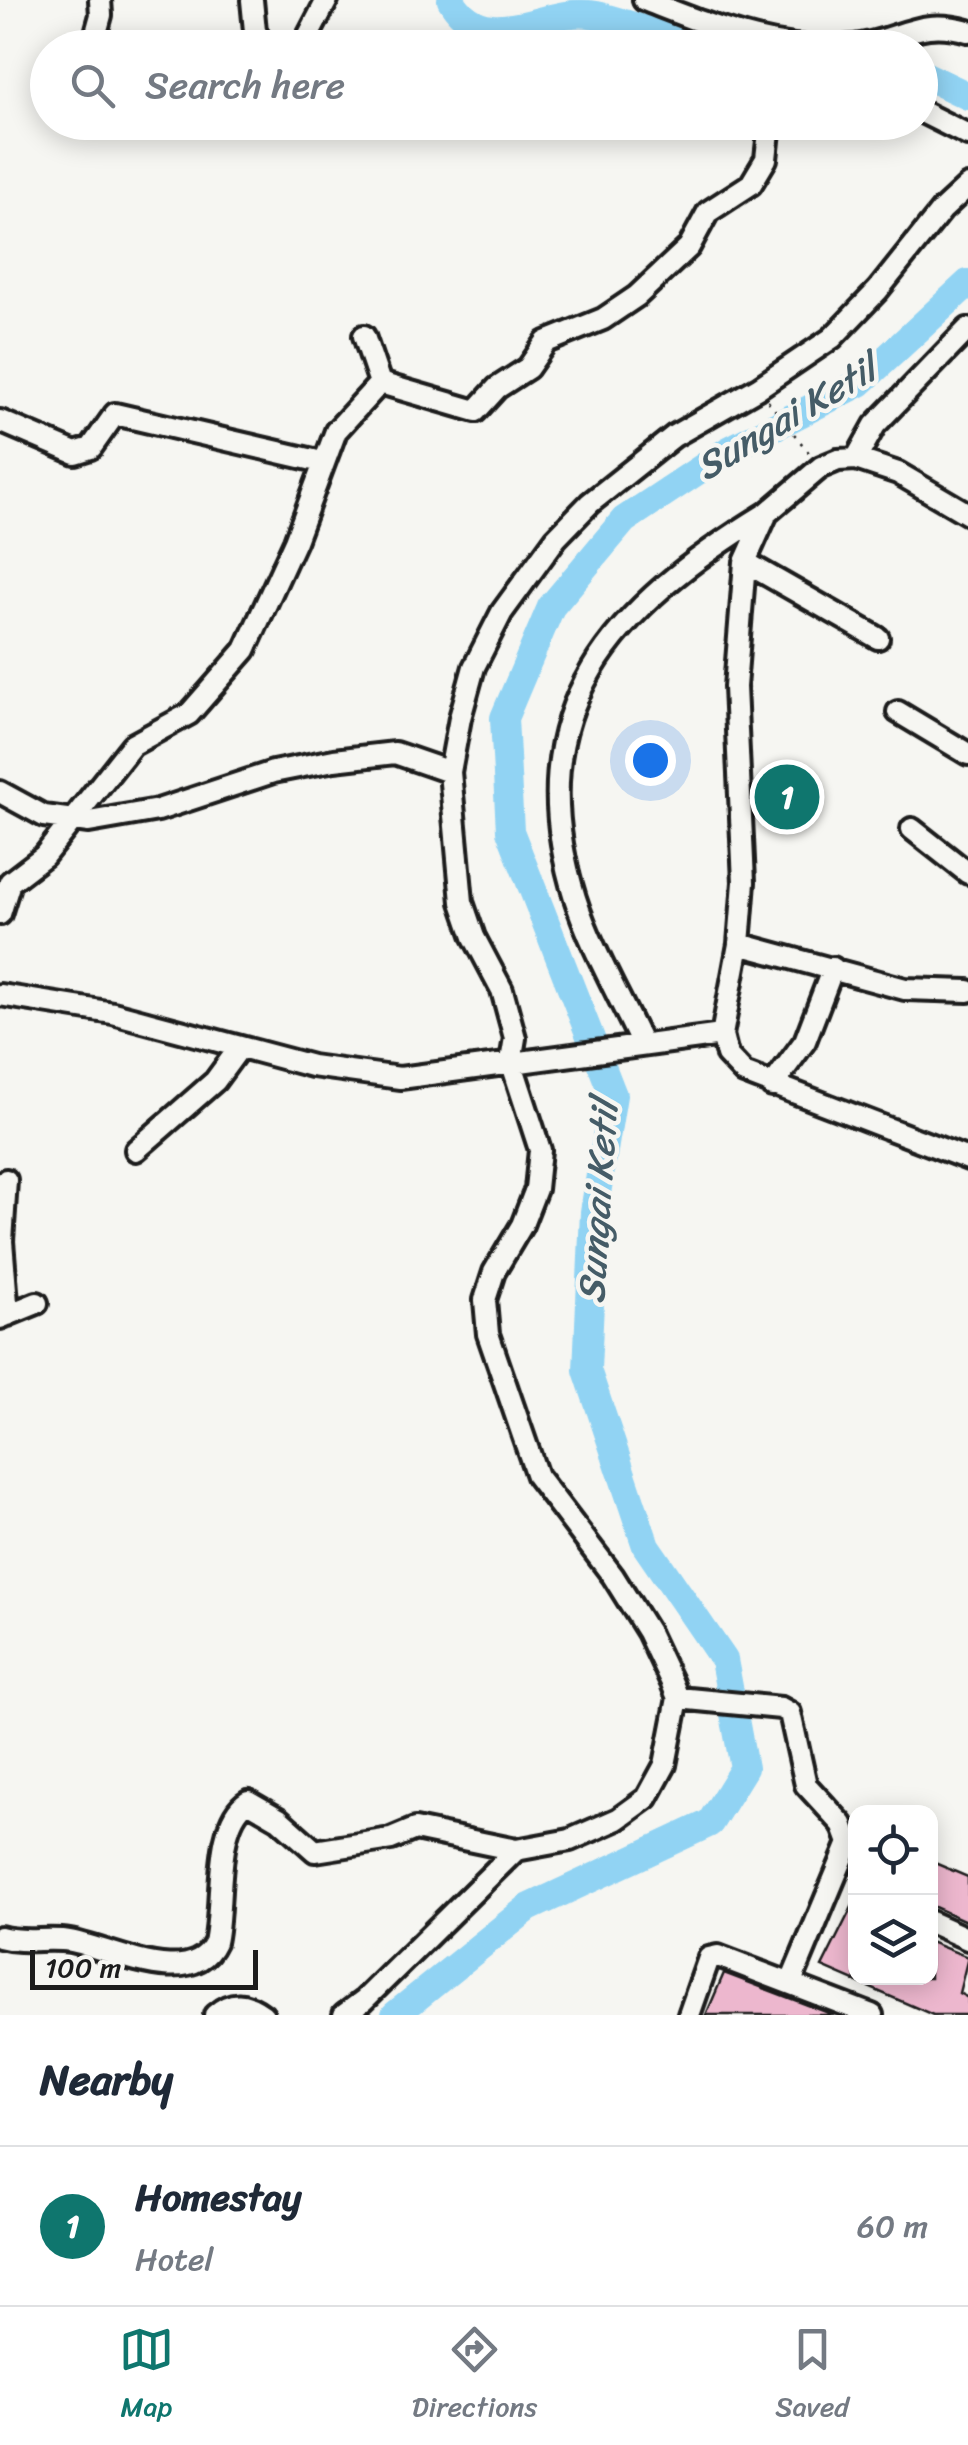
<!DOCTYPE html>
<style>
body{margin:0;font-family:Sriracha,sans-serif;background:#f6f6f7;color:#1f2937}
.controls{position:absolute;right:30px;bottom:30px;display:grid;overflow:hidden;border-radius:20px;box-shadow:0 5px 25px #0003}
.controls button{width:90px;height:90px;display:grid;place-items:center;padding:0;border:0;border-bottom:2px solid #e0e1e3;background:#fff;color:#1f2937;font:50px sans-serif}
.scale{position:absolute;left:30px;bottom:25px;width:228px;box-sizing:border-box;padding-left:10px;border:5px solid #1c1c1c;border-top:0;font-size:28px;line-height:35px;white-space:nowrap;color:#1c1c1c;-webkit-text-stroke:8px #f6f6f2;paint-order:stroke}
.you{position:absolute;left:650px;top:760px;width:35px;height:35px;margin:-25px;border:8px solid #fff;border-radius:50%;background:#1a73e8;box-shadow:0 0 0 15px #1a73e833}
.badge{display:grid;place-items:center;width:65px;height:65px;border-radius:50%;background:#0f766e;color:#fff;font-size:32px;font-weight:700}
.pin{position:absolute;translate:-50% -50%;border:5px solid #fff;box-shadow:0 2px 10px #0006}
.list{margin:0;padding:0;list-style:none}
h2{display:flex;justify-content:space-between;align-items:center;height:130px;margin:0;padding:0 40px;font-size:42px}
h2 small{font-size:32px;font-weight:400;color:#747a83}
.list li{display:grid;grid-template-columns:65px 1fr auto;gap:30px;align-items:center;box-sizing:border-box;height:160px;padding:0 40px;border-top:2px solid #e0e1e3}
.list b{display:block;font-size:38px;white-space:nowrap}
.list p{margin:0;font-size:32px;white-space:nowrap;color:#747a83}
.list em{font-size:32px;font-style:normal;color:#747a83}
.icon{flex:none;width:55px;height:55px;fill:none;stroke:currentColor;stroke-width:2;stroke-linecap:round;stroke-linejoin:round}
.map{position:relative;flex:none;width:968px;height:2015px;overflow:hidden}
.search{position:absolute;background:#fff;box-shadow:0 5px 25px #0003;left:30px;right:30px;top:30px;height:110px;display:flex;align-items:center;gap:25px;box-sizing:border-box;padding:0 35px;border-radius:55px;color:#747a83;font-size:38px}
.sheet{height:290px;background:#fff}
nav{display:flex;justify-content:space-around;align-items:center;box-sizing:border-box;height:140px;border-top:2px solid #e0e1e3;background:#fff;font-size:28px;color:#747a83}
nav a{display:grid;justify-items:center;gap:5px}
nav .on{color:#0f766e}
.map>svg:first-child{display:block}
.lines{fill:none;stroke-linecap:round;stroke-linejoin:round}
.river{stroke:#91d3f3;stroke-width:28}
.building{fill:#edb7ce;stroke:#1c1c1c;stroke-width:2.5}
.minor-casing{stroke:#1c1c1c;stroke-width:28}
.path{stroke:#1c1c1c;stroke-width:2.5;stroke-dasharray:2.5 8;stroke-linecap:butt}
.minor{stroke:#f6f6f2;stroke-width:20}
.labels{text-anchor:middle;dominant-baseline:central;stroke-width:9;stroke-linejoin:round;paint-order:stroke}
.water-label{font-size:38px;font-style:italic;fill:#455c67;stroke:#f6f6f2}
</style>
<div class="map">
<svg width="968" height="2015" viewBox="0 0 968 2015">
<rect width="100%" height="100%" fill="#f6f6f2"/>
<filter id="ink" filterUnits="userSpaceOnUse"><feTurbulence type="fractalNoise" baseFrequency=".01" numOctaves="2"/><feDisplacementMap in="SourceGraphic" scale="20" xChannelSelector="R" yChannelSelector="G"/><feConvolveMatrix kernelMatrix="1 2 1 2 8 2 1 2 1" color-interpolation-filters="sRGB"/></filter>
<g filter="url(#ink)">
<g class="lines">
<path class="river" d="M451 0C487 60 547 4 595 15 630 23 665 38 700 48
M920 73 968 96
M395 2015 528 1908 710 1823 744 1768 724 1660 646 1546 587 1370 594 1212 613 1095 510 831 504 718 551 607 624 520 729 450 860 383 968 283"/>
</g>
<path class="building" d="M930 1861 968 1877V1922L930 1905Z
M855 1901 856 1978H930V1942L968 1957 959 1993 968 1998V2015H933L822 1967Z
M724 1973 834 2015H706Z"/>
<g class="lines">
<defs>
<path id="minor" d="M252 0 255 31 265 48
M644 0C714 27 778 55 855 46 902 40 918 17 968 31
M92 48 101 15 100 0
M302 48 327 0
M920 111 968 135
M380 383 476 411 497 388 528 368 546 342 603 319 637 296 689 247 708 212 751 184 766 159 770 122
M0 421 75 453 91 448 115 414 322 462
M856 459 875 425 968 329
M968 514 898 473 856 459 838 460 821 467 767 513 745 562 735 687 744 882 739 944 722 1035 727 1055 744 1073 968 1159
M745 562 878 638
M898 712 968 754
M0 792 44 816 89 822 158 810 273 772 334 760 395 753 450 772
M912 829 968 873
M0 914 10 882 44 856 132 745 189 714 245 650 295 541 336 431 380 383 364 336
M739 944 905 989 968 991
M0 995 113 1013 312 1066 400 1078 722 1035
M642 1045C620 997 591 948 575 898 516 708 615 606 767 513
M772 1086 805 1041 833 968
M136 1150 215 1081 240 1047
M6 1180 2 1241 8 1315
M0 1318 37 1303
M678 1698 781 1708 790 1713 806 1785 842 1824 849 1843 791 1982
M930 1922 968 1939
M0 1937C25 1944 46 1937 70 1941 110 1948 192 1992 215 1942 224 1905 213 1823 248 1801L279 1819 315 1851 391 1839 415 1829 516 1850 570 1840 618 1819 647 1798 665 1765 678 1698 672 1683 648 1632 613 1576 537 1476 488 1334 485 1300 494 1272 522 1225 536 1189 540 1150 511 1061 515 1038 502 990 474 937 462 902 450 772 460 718 474 667 502 612 556 538 590 503 674 436 758 388 832 338 878 290 942 210 968 186
M215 2015C232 2000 245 2002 263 2015
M344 2015 364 2000 516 1850
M689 2015 709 1958 718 1956 872 2015"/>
</defs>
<use href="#minor" class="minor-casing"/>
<path class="path" d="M768 401 810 454"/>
<use href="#minor" class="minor"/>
</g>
</g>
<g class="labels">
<g class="water-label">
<text transform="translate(786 418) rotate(-31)">Sungai Ketil</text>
<text transform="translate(598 1202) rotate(-86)">Sungai Ketil</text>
</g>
</g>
</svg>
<div class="controls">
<button><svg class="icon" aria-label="locate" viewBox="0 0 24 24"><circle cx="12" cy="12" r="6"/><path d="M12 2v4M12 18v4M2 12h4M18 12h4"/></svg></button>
<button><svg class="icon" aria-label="layers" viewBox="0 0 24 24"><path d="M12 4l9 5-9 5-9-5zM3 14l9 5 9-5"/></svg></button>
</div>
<div class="scale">100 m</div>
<div class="you"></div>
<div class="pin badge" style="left:787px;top:797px">1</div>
<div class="search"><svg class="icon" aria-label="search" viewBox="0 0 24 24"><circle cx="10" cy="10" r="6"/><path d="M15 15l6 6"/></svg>Search here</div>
</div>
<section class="sheet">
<h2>Nearby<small></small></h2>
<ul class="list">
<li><span class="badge">1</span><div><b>Homestay</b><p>Hotel</p></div><em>60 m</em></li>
</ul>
</section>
<nav>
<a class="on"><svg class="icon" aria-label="map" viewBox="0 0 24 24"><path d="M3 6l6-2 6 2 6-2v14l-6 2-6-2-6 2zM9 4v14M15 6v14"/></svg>Map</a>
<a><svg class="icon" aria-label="directions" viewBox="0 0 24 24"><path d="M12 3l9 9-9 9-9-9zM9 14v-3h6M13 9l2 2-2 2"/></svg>Directions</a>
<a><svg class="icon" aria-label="saved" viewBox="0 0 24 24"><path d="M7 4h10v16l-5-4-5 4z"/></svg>Saved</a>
</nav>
